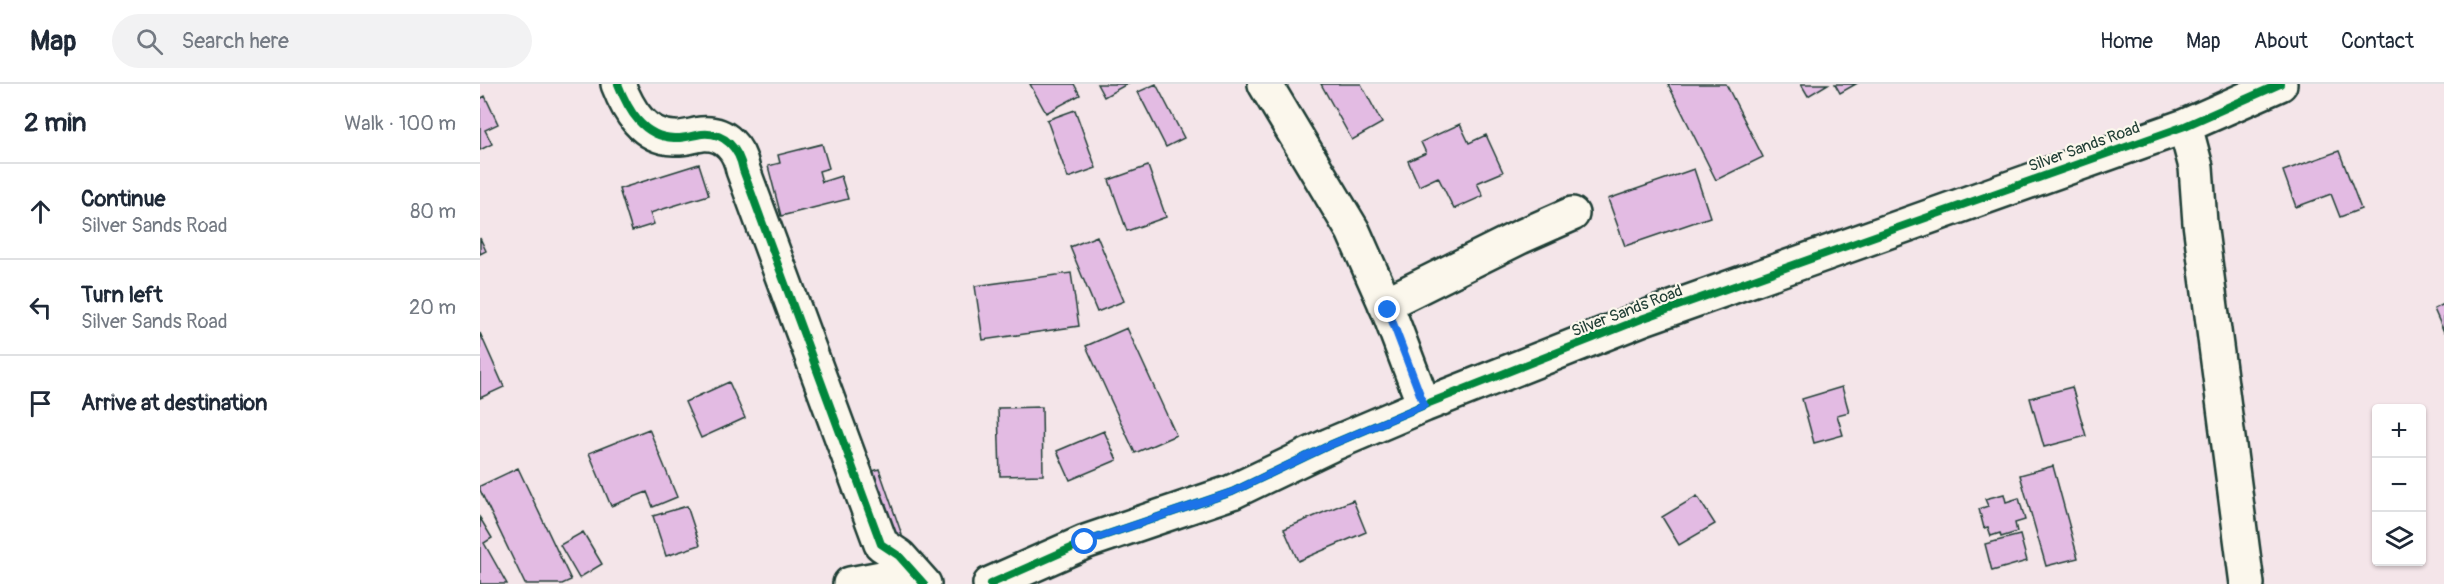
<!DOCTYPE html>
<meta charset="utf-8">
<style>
body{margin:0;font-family:Pangolin,sans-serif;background:#f2f2f3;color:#1f2937}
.controls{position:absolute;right:18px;bottom:18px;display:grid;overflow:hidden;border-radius:6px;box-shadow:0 2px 4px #0004}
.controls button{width:54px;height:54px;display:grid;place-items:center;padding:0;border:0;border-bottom:2px solid #e0e1e3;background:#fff;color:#1f2937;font:30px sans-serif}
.stop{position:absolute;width:18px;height:18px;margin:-14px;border:4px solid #1a73e8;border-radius:50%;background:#fff}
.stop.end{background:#1a73e8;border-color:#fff;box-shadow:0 2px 6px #0008}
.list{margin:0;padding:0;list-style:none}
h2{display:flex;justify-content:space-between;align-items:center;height:78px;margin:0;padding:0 24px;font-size:26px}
h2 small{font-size:20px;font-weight:400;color:#747a83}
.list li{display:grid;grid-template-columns:39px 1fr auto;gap:18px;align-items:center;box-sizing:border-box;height:96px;padding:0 24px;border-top:2px solid #e0e1e3}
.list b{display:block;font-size:22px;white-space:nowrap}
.list p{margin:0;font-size:20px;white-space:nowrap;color:#747a83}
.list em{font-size:20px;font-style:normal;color:#747a83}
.icon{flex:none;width:33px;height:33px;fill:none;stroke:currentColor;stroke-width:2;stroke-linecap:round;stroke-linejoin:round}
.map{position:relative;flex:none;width:1964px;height:500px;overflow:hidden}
header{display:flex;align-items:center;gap:36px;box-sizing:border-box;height:84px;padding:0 30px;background:#fff;border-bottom:2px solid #e0e1e3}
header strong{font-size:28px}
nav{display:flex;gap:33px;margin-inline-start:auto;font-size:21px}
.search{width:420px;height:54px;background:#f2f2f3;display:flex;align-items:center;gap:15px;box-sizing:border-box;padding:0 21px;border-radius:33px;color:#747a83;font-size:22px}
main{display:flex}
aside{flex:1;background:#fff}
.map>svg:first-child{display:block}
.building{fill:#e3bbe3;stroke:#1f3d34;stroke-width:1.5}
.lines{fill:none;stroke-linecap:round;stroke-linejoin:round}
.minor-casing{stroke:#1f3d34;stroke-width:38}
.minor{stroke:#fbf7ec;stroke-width:33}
.cycleway-casing{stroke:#fbf7ec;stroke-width:11}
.cycleway{stroke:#00873e;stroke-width:8}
.route{stroke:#1a73e8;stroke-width:8}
.labels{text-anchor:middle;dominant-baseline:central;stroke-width:4.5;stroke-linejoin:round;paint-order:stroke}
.street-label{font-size:16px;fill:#1f3d34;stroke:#fbf7ec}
</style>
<header>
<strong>Map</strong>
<div class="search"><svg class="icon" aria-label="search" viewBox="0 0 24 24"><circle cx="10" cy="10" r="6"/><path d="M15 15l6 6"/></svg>Search here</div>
<nav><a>Home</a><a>Map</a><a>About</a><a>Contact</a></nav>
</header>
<main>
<aside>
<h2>2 min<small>Walk · 100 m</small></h2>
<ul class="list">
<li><svg class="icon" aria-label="ahead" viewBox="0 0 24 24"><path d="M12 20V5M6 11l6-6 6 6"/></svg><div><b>Continue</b><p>Silver Sands Road</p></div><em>80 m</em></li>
<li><svg class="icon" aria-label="left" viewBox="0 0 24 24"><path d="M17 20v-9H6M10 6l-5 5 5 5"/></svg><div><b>Turn left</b><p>Silver Sands Road</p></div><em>20 m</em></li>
<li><svg class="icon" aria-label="arrive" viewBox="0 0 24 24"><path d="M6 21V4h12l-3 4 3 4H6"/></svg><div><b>Arrive at destination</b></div></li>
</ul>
</aside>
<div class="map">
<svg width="1964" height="500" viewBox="0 0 1964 500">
<rect width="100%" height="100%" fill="#f4e5e9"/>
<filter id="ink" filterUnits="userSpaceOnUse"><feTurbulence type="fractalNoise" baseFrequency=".0167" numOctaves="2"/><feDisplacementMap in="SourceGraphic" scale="12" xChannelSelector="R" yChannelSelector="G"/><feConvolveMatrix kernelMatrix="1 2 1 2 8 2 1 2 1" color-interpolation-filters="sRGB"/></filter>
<g filter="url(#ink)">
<path class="building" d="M550 0H594L600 11 566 29Z
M617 0H647L624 13Z
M676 0 704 54 686 63 658 8Z
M841 0H881L902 39 872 56Z
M1188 0H1246L1283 73 1236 96Z
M1321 0H1348L1328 12Z
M1355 0H1376L1360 9Z
M5 12 18 40 5 46 12 60 0 66V15Z
M595 26 616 84 588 94 567 36Z
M980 40 989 59 1006 51 1023 88 997 99 1003 112 974 125 958 93 939 102 928 77 946 69 941 58Z
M342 60 349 84 339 87 342 98 361 92 368 115 301 132 288 82 300 79 298 71Z
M1859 67 1881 125 1860 133 1851 110 1816 123 1803 87Z
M219 80 229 111 170 129 174 140 152 147 139 105Z
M668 82 686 133 647 147 629 96Z
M1214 85 1230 133 1145 162 1128 115Z
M617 152 644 217 617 228 590 163Z
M0 154 6 167 0 170Z
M591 189 599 242 503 256 495 202Z
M1964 220V248L1954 225Z
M647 244 696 351 655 369 606 262Z
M0 249 24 303 0 314Z
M249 298 265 334 221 354 205 318Z
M1362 303 1369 328 1357 331 1363 351 1334 359 1322 315Z
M1592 303 1606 352 1564 363 1550 314Z
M562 323 563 391 520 392 518 324Z
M169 345 197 413 173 423 167 408 131 422 109 369Z
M624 347 637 376 590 396 577 367Z
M1573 382 1598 474 1566 482 1540 391Z
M38 384 91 496 82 500H45L0 406V402Z
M399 385 422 451 405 457 382 391Z
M1524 410 1526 418 1539 414 1545 436 1535 439 1537 448 1521 453 1520 449 1511 452 1508 443 1504 444 1499 425 1508 422 1505 415Z
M1217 412 1235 440 1199 461 1182 433Z
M873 416 886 448 818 477 804 445Z
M207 422 220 461 186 472 173 432Z
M0 434 12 454 4 459 27 500H0Z
M103 448 122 480 99 494 80 461Z
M1540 451 1547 477 1512 487 1505 460Z"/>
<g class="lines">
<defs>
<path id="minor" d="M138 0C148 26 163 53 194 54 204 55 213 51 222 50 245 48 259 65 263 86L401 460 419 472 444 500
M785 0 873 147 908 226 944 321
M1705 42 1716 83 1720 139 1767 500
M905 220 1040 153 1092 130
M370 500 433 488
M510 500 605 458 752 408 850 361 944 321 1164 234 1705 42 1800 0"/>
</defs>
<use href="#minor" class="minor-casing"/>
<use href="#minor" class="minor"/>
<defs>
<path id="cycleway" d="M138 0C148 26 163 53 194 54 204 55 213 51 222 50 245 48 259 65 263 86L401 460 419 472 444 500
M510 500 605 458 752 408 850 361 944 321 1164 234 1705 42 1800 0"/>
</defs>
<use href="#cycleway" class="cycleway-casing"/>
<use href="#cycleway" class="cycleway"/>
</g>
</g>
<g class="lines" filter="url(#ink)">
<path class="route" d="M605 458 752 408 850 361 944 321 908 226"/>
</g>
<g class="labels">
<g class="street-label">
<text transform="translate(1604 63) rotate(-20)">Silver Sands Road</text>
<text transform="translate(1147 227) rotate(-21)">Silver Sands Road</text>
</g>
</g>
</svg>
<div class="controls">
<button>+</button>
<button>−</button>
<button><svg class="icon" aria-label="layers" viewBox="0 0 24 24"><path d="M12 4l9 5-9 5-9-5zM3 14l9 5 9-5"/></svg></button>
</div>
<div class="stop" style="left:605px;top:458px"></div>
<div class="stop end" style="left:908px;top:226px"></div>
</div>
</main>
